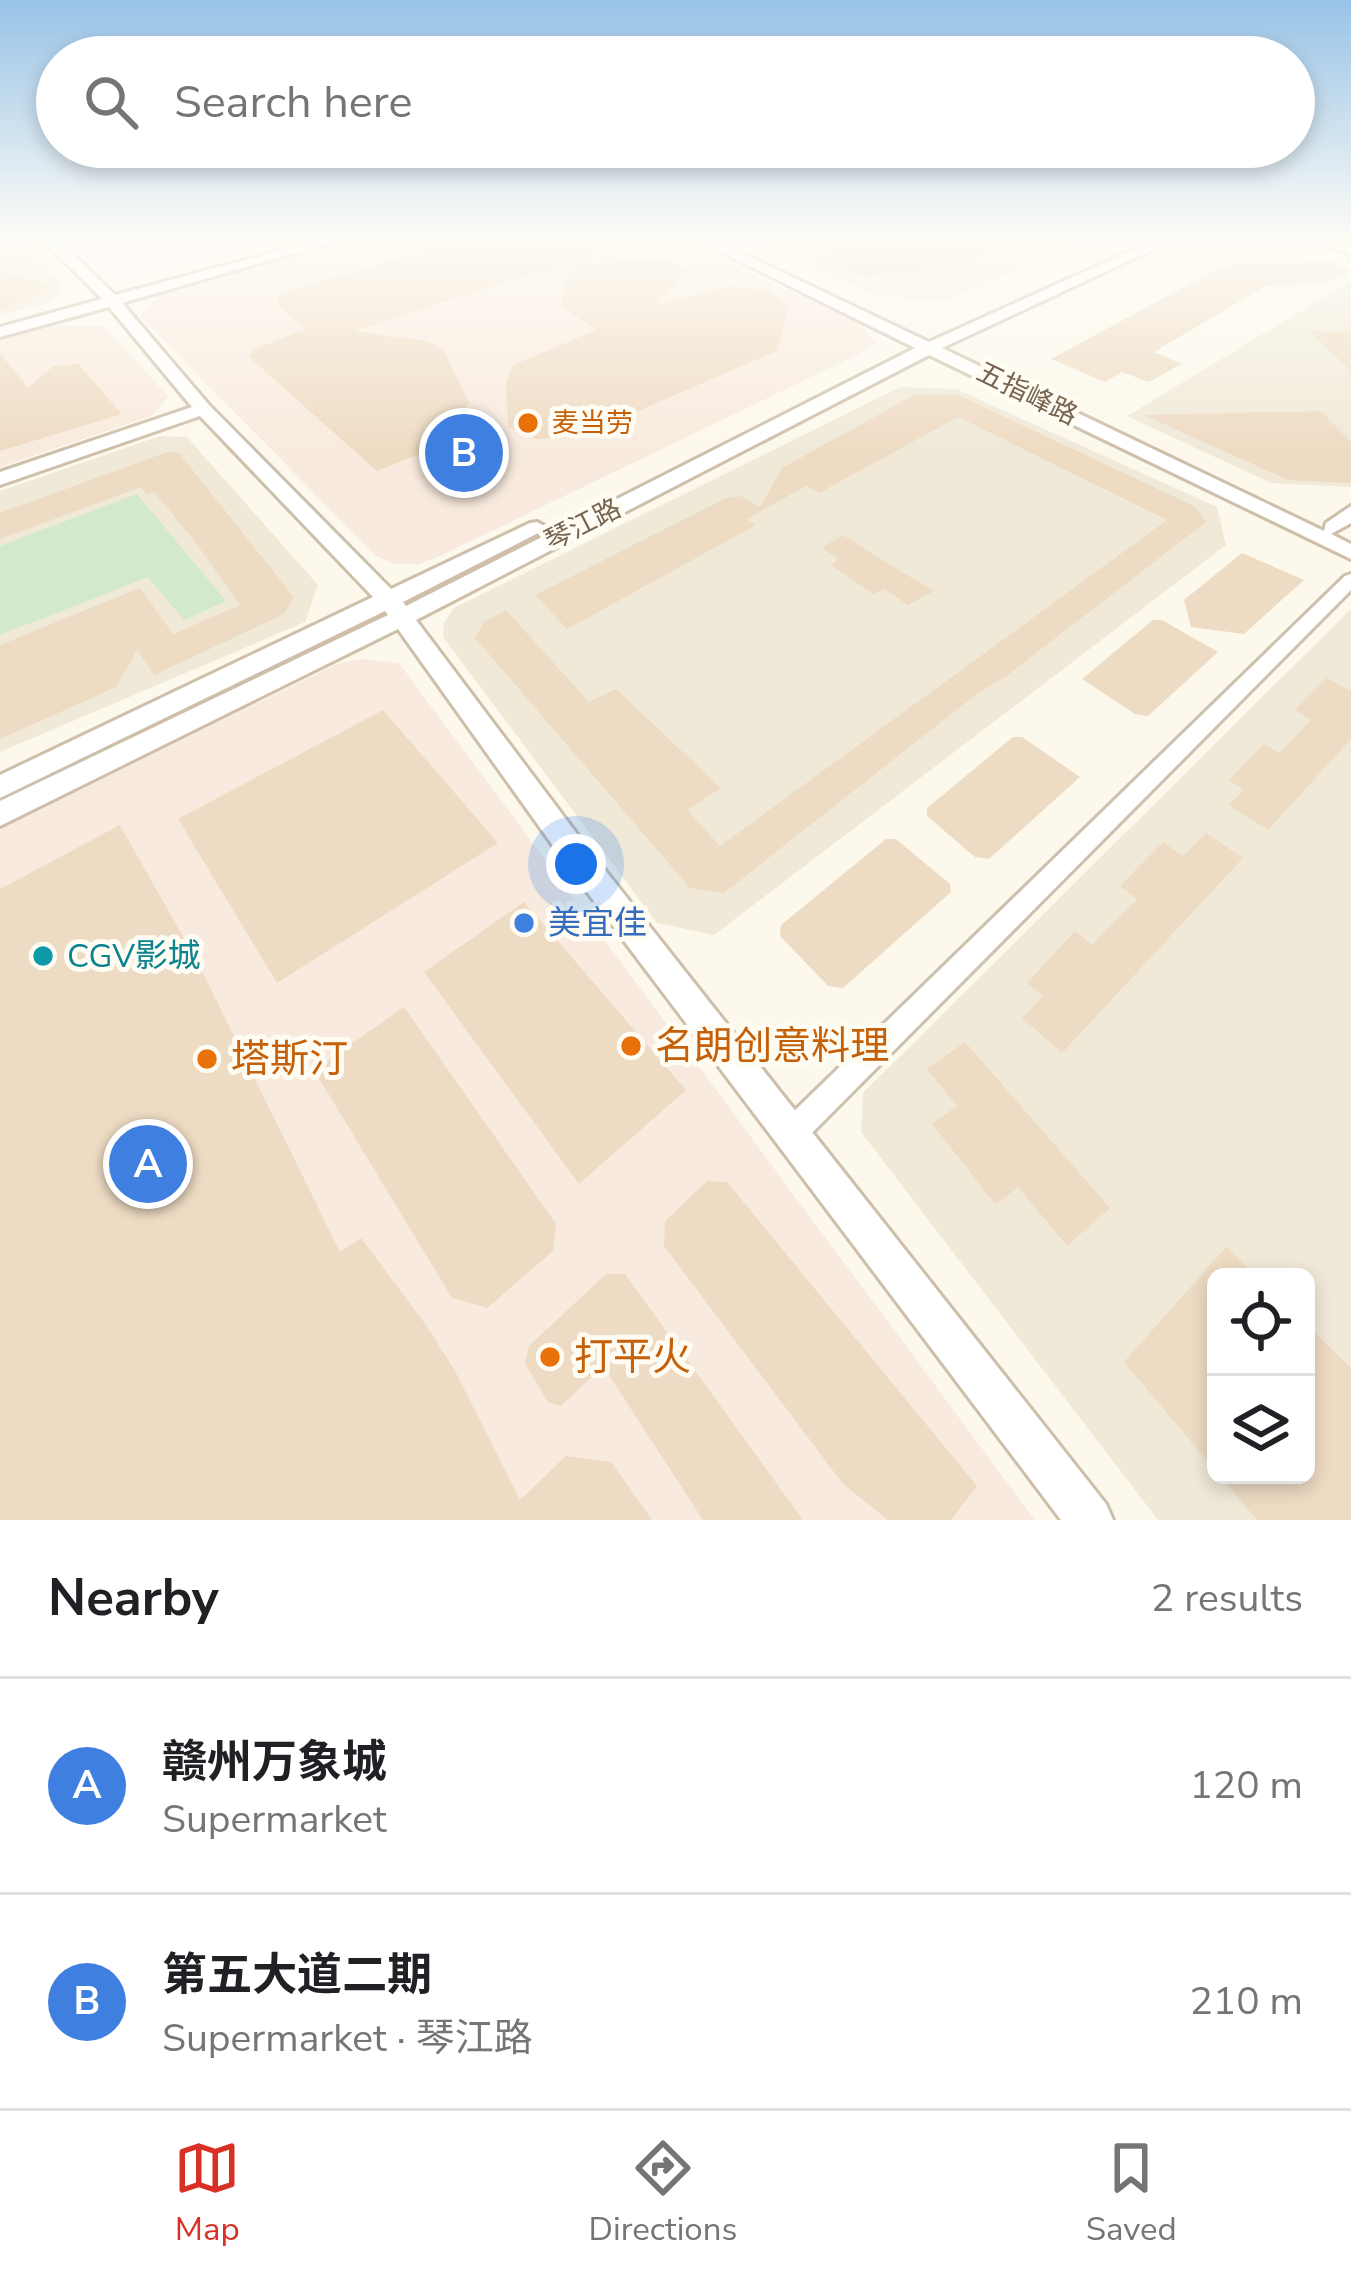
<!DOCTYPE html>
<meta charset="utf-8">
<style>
body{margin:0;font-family:"Nunito Sans","Noto Sans SC",sans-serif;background:#f6f6f6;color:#202124}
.controls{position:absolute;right:36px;bottom:36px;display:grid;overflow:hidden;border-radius:18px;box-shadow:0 6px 18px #0003}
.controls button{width:108px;height:108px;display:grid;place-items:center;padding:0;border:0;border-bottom:3px solid #e0e0e0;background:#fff;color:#202124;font:60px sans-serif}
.you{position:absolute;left:576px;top:864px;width:42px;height:42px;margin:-30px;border:9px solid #fff;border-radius:50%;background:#1a73e8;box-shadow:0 0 0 18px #1a73e833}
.badge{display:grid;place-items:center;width:78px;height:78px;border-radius:50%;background:#d93025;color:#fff;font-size:39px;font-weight:700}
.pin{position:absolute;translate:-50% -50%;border:6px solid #fff;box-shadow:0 3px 12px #0006}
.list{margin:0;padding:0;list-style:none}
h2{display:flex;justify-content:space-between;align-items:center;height:156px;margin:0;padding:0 48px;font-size:51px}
h2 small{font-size:39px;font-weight:400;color:#757577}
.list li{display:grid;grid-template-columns:78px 1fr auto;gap:36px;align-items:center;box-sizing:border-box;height:216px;padding:0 48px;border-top:3px solid #e0e0e0}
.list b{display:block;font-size:45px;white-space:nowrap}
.list p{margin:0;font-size:39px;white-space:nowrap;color:#757577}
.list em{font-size:39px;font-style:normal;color:#757577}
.icon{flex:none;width:66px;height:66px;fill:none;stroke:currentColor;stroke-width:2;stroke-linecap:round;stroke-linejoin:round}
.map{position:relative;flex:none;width:1351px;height:1520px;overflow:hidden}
.search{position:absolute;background:#fff;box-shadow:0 6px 18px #0003;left:36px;right:36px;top:36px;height:132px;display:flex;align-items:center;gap:30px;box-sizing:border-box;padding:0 42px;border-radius:66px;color:#757577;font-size:45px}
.sheet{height:588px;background:#fff}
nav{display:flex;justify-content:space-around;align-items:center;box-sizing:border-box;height:168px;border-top:3px solid #e0e0e0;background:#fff;font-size:33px;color:#757577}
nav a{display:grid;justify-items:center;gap:6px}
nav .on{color:#d93025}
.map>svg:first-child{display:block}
.residential{fill:#f0e9d8;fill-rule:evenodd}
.commercial{fill:#f8eade}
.education{fill:#f5e8f9}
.green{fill:#d2eaca}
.building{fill:#eedbc3}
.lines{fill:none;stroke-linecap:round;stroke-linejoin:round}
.street-casing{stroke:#ccc0af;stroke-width:6}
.secondary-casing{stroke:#cdbfaa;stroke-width:6}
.primary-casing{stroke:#d9d4ce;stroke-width:6}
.street{fill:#fff;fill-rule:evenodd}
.secondary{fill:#fff;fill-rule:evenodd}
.primary{fill:#f6e6a9;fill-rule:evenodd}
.food-dot{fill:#e8710a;stroke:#fefcf3;stroke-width:4.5}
.shop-dot{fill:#3f7fe0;stroke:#fefcf3;stroke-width:4.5}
.culture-dot{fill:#0f9aa8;stroke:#fefcf3;stroke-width:4.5}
.labels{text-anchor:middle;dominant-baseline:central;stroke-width:10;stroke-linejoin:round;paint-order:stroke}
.far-street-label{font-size:27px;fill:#77644f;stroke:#fefcf3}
.far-food-label{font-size:27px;fill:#c56008;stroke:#fefcf3;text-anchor:start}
.shop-label{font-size:33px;fill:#366cbe;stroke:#fefcf3;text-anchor:start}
.culture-label{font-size:33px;fill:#0d838f;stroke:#fefcf3;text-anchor:start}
.near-food-label{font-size:39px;fill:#c56008;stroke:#fefcf3;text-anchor:start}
</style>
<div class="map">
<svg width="1351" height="1520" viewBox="0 0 1351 1520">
<rect width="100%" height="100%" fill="#fcf8ec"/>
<path class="residential" d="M0 239H20L63 286 52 302 0 316Z
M1351 281V487L1271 483 1127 416Z
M900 387 956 389 1217 507 1226 545 714 935 657 923 443 637 444 623 454 608Z
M160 436 187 437 318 585 305 622 0 752V491Z
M1351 609V1520H1158L861 1132 863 1093ZM1216 1277H1306V1475H1216Z"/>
<path class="commercial" d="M358 239H681L862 325 876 342 867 350 440 556 419 564H394L375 555 140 316 157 296Z
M746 239H1092L943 301 880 296Z
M55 325 104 326 169 397 151 416 0 467V340Z
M361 659 399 663 1035 1520H0V829L339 663Z"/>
<path class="education" d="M65 239H279L141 277 101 275Z"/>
<path class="green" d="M137 494 226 601 184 620 148 577 0 635V546Z"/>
<path class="building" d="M462 239H628L570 266 660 258 680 265 687 272 653 306 727 286 768 291 789 305 777 351 580 436 536 439 508 427 506 384 513 365 596 330 560 305 570 266 529 275 354 331 426 341 443 349 469 402 437 447 377 471 249 357 255 349 305 329 279 306 276 298 283 293Z
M846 239H1015L952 268 870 276 853 275 819 259Z
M1332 262 1351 270 1324 284 1267 285 1154 352 1182 364 1149 382 1122 372 1105 382 1051 359 1225 265Z
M0 272 46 283 41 285 51 288 0 311Z
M1309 331H1351V371Z
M0 353 28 388 53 366 78 364 122 414 0 451Z
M914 395H958L1194 506 1206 522 1005 677 978 693 724 893 690 888 475 638 484 622 506 610 589 702 616 689 721 788 687 810 720 846 1167 520 958 417 819 493 806 486 747 519 756 525 567 629 535 595 726 498 741 496 760 507 782 468Z
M1321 411 1351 442V483L1288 480 1144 415Z
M170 451 179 453 294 597 284 614 154 675 137 650 116 687 0 739V645L140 588 173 634 240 605 193 539 154 492 147 495 141 487 0 539V513Z
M843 535 895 568 934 591 908 605 884 589 873 594 831 565 839 559 822 548Z
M1242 553 1304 580 1244 634 1191 627 1184 600Z
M1153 620H1162L1218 652 1148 716 1135 714 1082 679Z
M1327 678 1351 691V739L1268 830 1229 805 1244 790 1229 780 1264 744 1279 753 1311 720 1295 710Z
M383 710 498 843 277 983 178 819Z
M1013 737H1022L1080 777 989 859 975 857 927 816V808Z
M120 825 199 965 340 1252 361 1238 426 1325 455 1371 520 1500 566 1456 611 1462 652 1520H0V889Z
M1206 833 1243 858 1062 1053 1022 1018 1043 996 1027 983 1075 931 1092 945 1137 899 1120 886 1163 842 1183 856Z
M886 839H896L950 884 951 892 843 988 828 986 780 936 781 925Z
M524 902 686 1090 579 1184 424 972Z
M404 1007 556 1224 553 1251 487 1308 452 1298 314 1070Z
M965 1042 1110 1208 1067 1246 1018 1187 996 1205 932 1124 957 1106 927 1069Z
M707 1181 727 1182 977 1486 951 1520H888L843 1484 664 1246 665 1221Z
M1226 1247 1257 1277H1216V1471L1124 1362Z
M606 1274H625L803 1520H703L603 1366 561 1406 548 1402 525 1364 529 1346Z
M1306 1324 1351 1368V1520H1257L1219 1475H1306Z"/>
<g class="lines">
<defs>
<path id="street" d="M1351 574V590L802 1143 792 1147 782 1143 778 1133 782 1123 1345 576Z"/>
<path id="secondary" d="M42 239H57L115 295 323 239H344L122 303 209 405 391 589 530 523 537 522 548 528 403 602 406 606 915 348 695 239H712L929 342 1157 239H1175L942 348 1324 531 1326 523 1351 506V523L1331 534 1351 544V559L929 355 416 620 586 846 1106 1504 1113 1520H1061L566 864 398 629 0 826V801L388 615 385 611 0 798V775L373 597 200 416 0 485V472L192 407 109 307 0 337V327L102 299Z
M1306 239H1326L1351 246V255Z"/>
<path id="primary" d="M1322 239 1351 240V250L1325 242Z"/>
</defs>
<use href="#street" class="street-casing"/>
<use href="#secondary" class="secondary-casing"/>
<use href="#primary" class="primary-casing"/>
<use href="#street" class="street"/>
<use href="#secondary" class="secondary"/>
<use href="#primary" class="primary"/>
</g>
<linearGradient id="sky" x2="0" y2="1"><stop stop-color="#98c3e7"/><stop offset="0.53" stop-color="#fefcf6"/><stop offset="1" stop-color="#fefcf6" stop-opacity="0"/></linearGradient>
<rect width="1351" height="451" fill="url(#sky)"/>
<g class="food-dot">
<circle cx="528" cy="423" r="12"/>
<circle cx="631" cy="1046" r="12"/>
<circle cx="207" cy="1059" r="12"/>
<circle cx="550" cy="1357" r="12"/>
</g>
<circle class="shop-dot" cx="524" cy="923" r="12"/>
<circle class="culture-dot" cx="43" cy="956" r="12"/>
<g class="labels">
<g class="far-street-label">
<text transform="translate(1027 394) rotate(26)">五指峰路</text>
<text transform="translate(583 525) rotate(-27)">琴江路</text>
</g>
<g class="far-food-label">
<text x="552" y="423">麦当劳</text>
</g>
<g class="shop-label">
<text x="548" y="923">美宜佳</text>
</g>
<g class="culture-label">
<text x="67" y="956">CGV影城</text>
</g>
<g class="near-food-label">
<text x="655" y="1046">名朗创意料理</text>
<text x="231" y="1059">塔斯汀</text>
<text x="574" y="1357">打平火</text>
</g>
</g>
</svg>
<div class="controls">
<button><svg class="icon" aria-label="locate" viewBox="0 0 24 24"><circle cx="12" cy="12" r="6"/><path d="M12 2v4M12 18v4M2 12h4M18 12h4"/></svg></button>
<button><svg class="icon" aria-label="layers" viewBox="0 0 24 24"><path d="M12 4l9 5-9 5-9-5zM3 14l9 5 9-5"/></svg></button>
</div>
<div class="you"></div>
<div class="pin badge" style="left:148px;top:1164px;background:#3f7fe0">A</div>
<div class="pin badge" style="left:464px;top:453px;background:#3f7fe0">B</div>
<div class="search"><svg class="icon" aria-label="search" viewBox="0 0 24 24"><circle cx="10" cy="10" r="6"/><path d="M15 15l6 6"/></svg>Search here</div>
</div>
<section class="sheet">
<h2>Nearby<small>2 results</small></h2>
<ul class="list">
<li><span class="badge" style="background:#3f7fe0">A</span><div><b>赣州万象城</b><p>Supermarket</p></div><em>120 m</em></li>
<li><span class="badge" style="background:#3f7fe0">B</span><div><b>第五大道二期</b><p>Supermarket · 琴江路</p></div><em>210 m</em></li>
</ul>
</section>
<nav>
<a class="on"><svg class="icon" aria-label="map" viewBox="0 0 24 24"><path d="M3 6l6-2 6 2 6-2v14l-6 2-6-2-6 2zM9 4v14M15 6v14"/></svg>Map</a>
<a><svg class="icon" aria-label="directions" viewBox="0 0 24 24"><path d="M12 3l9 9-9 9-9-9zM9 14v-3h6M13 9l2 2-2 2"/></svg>Directions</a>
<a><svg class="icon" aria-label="saved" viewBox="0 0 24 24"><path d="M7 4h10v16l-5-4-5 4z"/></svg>Saved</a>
</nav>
